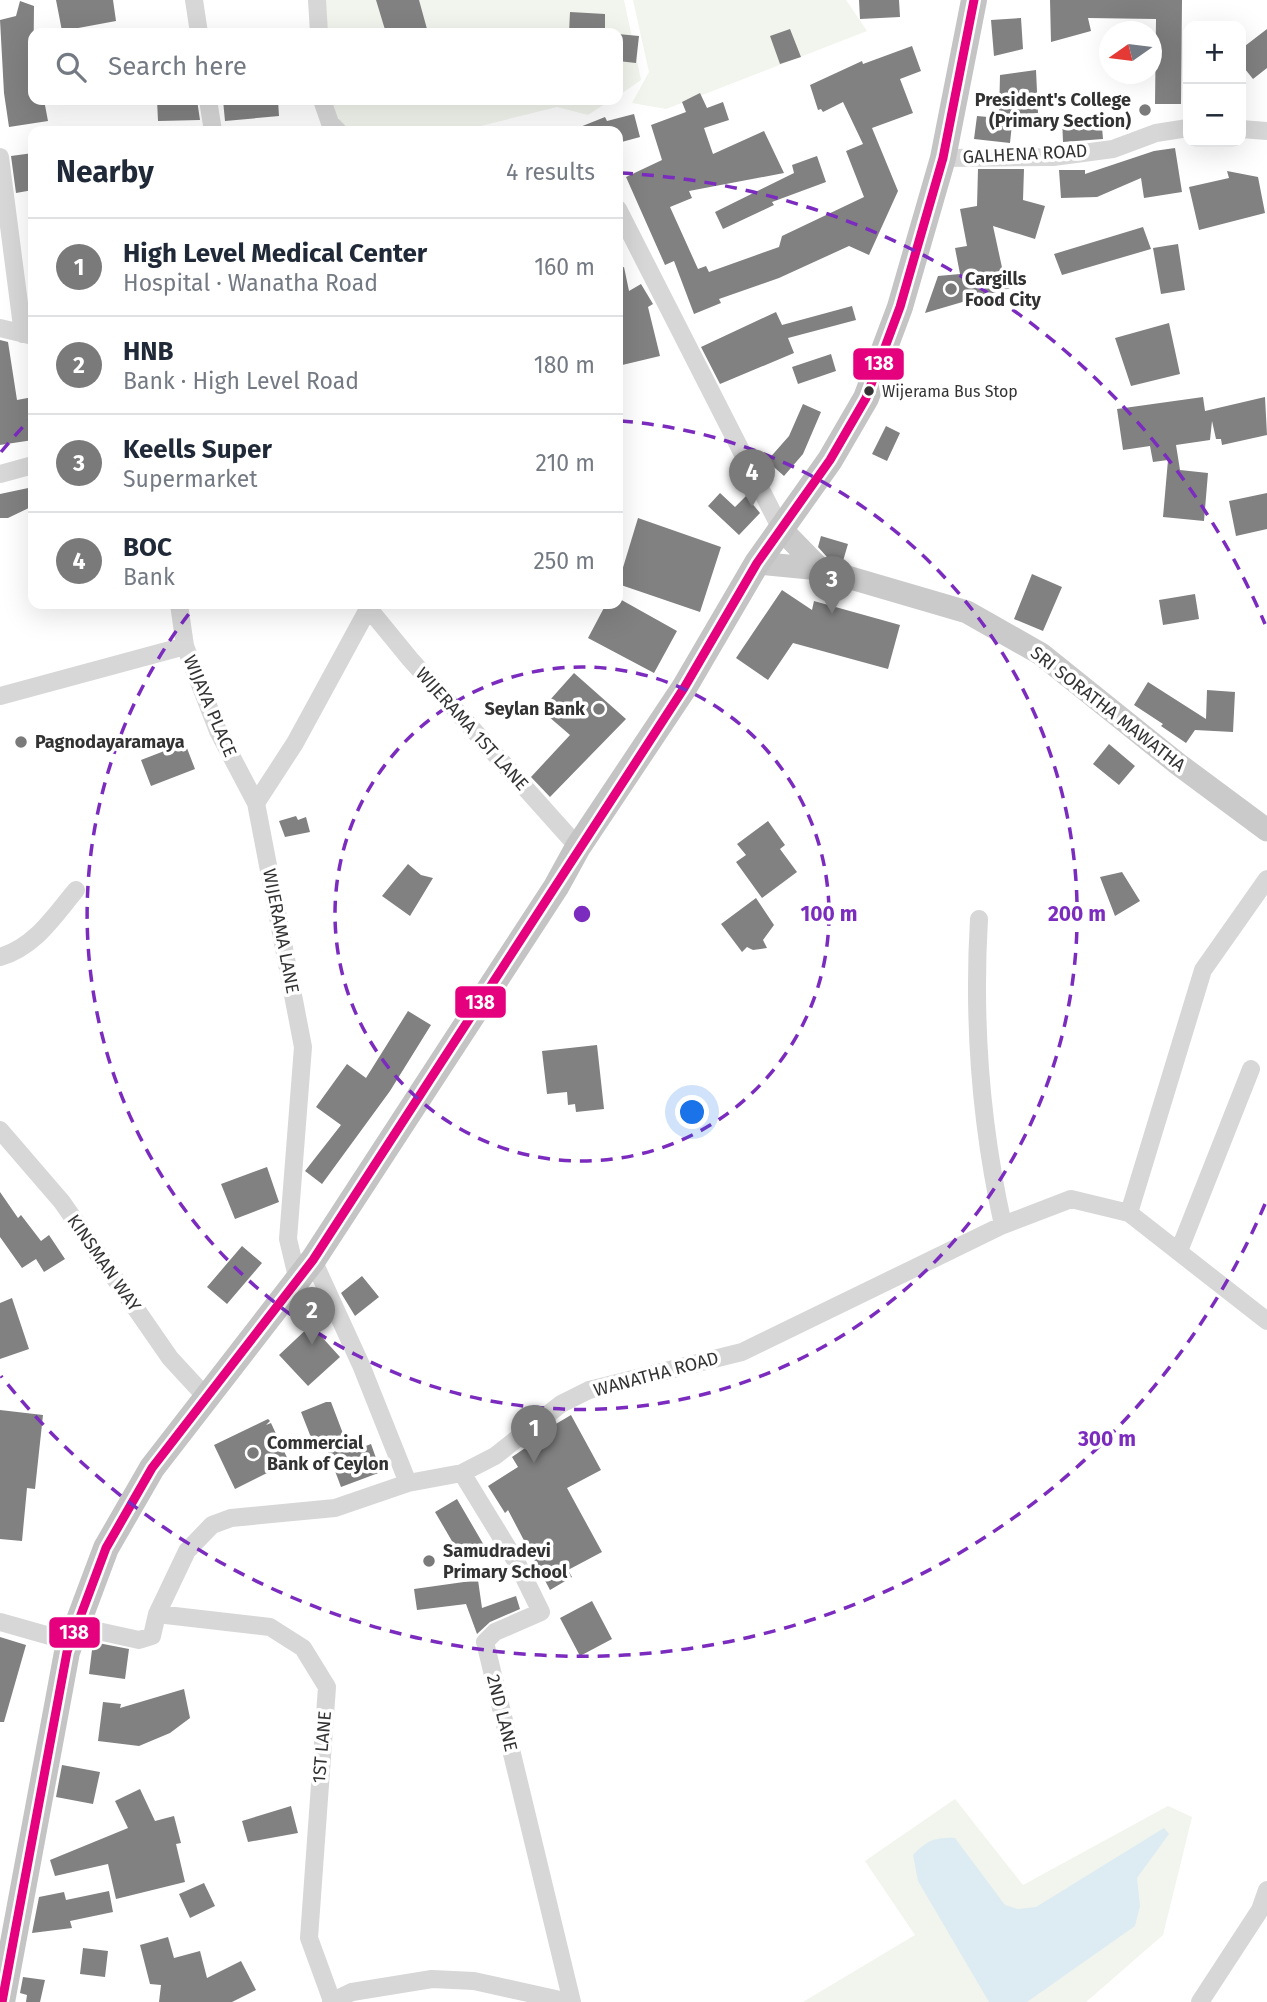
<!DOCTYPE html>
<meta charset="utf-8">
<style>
body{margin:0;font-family:"Fira Sans",sans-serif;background:#f2f2f3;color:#1f2937}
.controls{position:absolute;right:21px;top:21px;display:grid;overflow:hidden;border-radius:14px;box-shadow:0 7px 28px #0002}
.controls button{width:63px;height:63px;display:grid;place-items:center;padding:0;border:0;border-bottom:2px solid #e0e1e3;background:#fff;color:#1f2937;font:35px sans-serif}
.compass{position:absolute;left:1099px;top:21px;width:63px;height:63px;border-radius:50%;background:#fff;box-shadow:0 7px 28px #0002;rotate:256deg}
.you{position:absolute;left:693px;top:1113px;width:24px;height:24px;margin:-18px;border:5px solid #fff;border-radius:50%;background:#1a73e8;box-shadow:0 0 0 10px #1a73e833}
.badge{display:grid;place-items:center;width:46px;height:46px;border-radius:50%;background:#7a7a7a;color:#fff;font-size:23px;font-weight:700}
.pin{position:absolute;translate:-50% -58px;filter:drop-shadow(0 2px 4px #0008)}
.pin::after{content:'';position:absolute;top:37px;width:24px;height:21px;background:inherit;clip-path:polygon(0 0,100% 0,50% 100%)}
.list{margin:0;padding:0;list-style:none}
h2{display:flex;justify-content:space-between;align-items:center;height:91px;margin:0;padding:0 28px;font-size:30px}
h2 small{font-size:23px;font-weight:400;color:#747a83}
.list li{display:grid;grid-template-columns:46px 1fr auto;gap:21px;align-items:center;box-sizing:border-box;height:98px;padding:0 28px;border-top:2px solid #e0e1e3}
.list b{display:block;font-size:26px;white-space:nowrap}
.list p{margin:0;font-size:23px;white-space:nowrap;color:#747a83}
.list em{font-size:23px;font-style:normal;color:#747a83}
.icon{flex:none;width:38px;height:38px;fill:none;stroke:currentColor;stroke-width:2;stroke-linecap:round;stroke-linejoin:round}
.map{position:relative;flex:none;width:1267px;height:2002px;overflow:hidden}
.search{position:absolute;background:#fff;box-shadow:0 7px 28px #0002;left:28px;top:28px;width:595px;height:77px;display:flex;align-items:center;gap:18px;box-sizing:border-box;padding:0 24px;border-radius:14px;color:#747a83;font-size:26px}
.panel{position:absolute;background:#fff;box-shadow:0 7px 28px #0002;left:28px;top:126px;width:595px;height:483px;border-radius:14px}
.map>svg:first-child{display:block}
.green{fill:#f1f5ed}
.water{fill:#ddebf3}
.building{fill:#818181}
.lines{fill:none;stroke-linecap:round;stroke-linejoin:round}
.minor{stroke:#d7d7d7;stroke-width:18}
.major{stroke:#cacaca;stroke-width:23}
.highway{stroke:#c4c4c4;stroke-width:26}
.bus-1-casing{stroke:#fff;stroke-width:14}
.bus-1{stroke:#e5007d;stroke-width:9}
.ring{fill:none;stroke:#7b2cbf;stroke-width:3.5;stroke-dasharray:12 9}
.poi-dot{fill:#7a7a7a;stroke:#fff;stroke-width:2.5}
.bus-dot{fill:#333;stroke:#fff;stroke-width:2.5}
.labels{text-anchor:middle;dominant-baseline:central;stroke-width:7;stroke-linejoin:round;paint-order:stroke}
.bus-label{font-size:16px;fill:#333;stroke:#fff;text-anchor:start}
.poi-label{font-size:18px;font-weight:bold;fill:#333;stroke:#fff;text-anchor:start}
.street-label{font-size:18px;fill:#333;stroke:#fff}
.centre{fill:#7b2cbf;stroke:#fff;stroke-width:3.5}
.ring-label{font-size:21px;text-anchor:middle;font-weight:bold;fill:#7b2cbf;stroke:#fff;stroke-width:7;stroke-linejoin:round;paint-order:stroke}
.line-badge{stroke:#fff;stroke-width:2.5}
.badge-label{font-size:19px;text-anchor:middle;font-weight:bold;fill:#fff}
</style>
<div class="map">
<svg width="1267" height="2002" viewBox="0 0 1267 2002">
<rect width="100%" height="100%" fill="#fff"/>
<path class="green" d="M316 0H624L641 80 618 96V33H318Z
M633 0H846L867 31 666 109 632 103 649 72Z
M322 100H611L588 115 557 107 460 131H345Z
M955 1799 1023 1885 1168 1806 1192 1817 1163 1935 1086 2002H803L915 1935 865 1861Z"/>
<path class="water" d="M1164 1828 1169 1834 1137 1878 1140 1906 1135 1926 1027 2002H989L918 1881 913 1855C926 1841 935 1837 955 1838L1005 1905 1018 1909 1036 1907Z"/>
<path class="building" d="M56 0H113L116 21 62 31Z
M376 0H419L427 29 412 33H386Z
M859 0H899L900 17 860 19Z
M1050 0H1182L1181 104H1155L1156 19 1088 18 1091 31 1051 42Z
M20 1 34 6 33 100H44L48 121 9 127 4 93 0 20 16 16Z
M570 12 605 14V33H569Z
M1021 18 1023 49 994 56 991 20Z
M790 29 801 57 780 64 770 36Z
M1267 29V68L1253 79 1241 64V49Z
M618 34 639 36 636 63 618 61Z
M912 46 921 71 900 79 913 113 872 128 898 191 869 255 849 246 779 278 719 299 721 303 694 314 674 261 665 265 626 177 662 160 651 125 686 112 682 102 700 93 707 108 723 102 729 120 704 128 713 154 764 131 784 173 689 191 692 198 670 207 698 269 706 266 709 272 779 247 782 236 864 197 846 151 863 144 843 102 823 112 821 109 818 110 810 85 862 61 863 64Z
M1036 70 1038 113 1013 114 1010 143 974 139 977 116 999 118 1000 75Z
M157 100H197L200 120 158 121Z
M223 100H278L279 116 225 121Z
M634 114 640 137 618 143V131H570L605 117 607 121Z
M1101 115 1103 139 1063 142 1062 118Z
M1175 148 1182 192 1144 198 1141 178 1097 197 1061 198 1059 170H1085V174L1154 151Z
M33 153V190L16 193 11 156Z
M817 156 826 182 772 202 774 205 723 229 715 212 794 173 792 165Z
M978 169H1024L1023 200 1045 206 1035 239 993 226 1003 272 1013 271 1017 286 925 313 938 276 960 274 955 248 967 246 960 209 977 206Z
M1227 171 1258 177 1265 213 1199 230 1189 187 1229 178Z
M1143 227 1151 249 1062 275 1054 254Z
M1178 244 1185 290 1161 294 1153 248Z
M624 267 629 291 641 284 653 304 648 307 660 356 618 366V268Z
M852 306 856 320 788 338 794 353 720 384 701 347 776 312 782 325Z
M1169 323 1180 374 1131 386 1115 338Z
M0 340 8 342 17 400 33 397V440L0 445Z
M831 354 836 371 798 384 792 367Z
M1203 397 1205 411 1265 397 1267 435 1222 445 1221 439H1216L1212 421 1210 440 1176 445 1180 470 1208 473 1204 521 1163 517 1168 460 1153 462 1150 446 1123 450 1117 409Z
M803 404 821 412 803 454 784 476 767 461 789 436Z
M886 426 900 433 887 461 872 454Z
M33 487V506L8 518H0V494Z
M720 493 735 507 746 496 760 513 739 535 708 506Z
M1267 493V529L1236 536 1229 501Z
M638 518 721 547 700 612 618 584Z
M821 536 848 544 843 561 827 557 818 547Z
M1032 574 1062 587 1043 631 1014 619Z
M782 590 812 610 814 601 900 625 888 669 793 643 768 680 736 658Z
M1195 594 1199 619 1163 625 1159 600Z
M618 598 677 631 654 673 588 638 606 604H618Z
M574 673 626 719 550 797 531 777 570 735 541 710Z
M1148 682 1206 719 1207 690 1235 692 1233 732 1195 730 1186 743 1161 726 1163 724 1134 705Z
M185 743 195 769 151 786 141 760Z
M1109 744 1135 766 1119 785 1093 764Z
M296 816 298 820 306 817 310 832 285 837 279 821Z
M768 821 785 845 780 849 797 872 762 898 736 862 746 855 737 844Z
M408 864 421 875 433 878 410 916 382 896Z
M1122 872 1140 901 1115 916 1100 877Z
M756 898 774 925 763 940 767 948 753 950 747 947 742 952 721 924Z
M408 1011 431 1025 390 1091 322 1184 305 1171 341 1125 316 1107 347 1064 366 1078Z
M597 1045 604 1109 576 1112 575 1104 568 1105 567 1092 547 1094 542 1051Z
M267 1167 279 1202 235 1219 221 1184Z
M0 1192 18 1218 21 1215 41 1241 49 1235 65 1259 44 1272 36 1259 22 1268 0 1237Z
M242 1246 262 1263 227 1304 207 1287Z
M362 1276 379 1297 355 1316 341 1293Z
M12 1298 29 1349 0 1359V1303Z
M311 1325 340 1357 308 1386 279 1355Z
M326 1402H331L350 1452 371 1444 381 1472 341 1487 322 1436 312 1440 301 1412Z
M0 1410 43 1415 35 1489 27 1488 22 1541 0 1539Z
M571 1415 601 1470 567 1488 602 1552 568 1570 572 1577 550 1590 508 1510 505 1513 488 1486 518 1467 512 1457 550 1431 549 1428Z
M268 1419 270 1421 266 1425 271 1423 289 1462 235 1489 214 1445Z
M457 1499 485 1547 463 1560 435 1512Z
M478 1580 482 1608 516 1596 520 1609 490 1622 477 1634 466 1604 417 1610 414 1589Z
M592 1601 612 1639 580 1656 560 1618Z
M0 1637 26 1645 4 1722H0Z
M93 1642 129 1649 125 1679 89 1674Z
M184 1689 190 1718 170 1733 139 1746 98 1741 103 1702 121 1704 120 1708Z
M62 1765 100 1772 93 1804 56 1797Z
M140 1789 155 1821 174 1816 181 1843 176 1844 185 1882 116 1899 108 1864 55 1876 50 1860 128 1828 115 1801Z
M291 1806 298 1833 248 1842 242 1821Z
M204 1883 215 1906 190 1918 179 1894Z
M109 1891 113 1912 70 1921 72 1928 32 1933 39 1897 64 1892 66 1900Z
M168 1937 174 1958 200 1951 207 1978 241 1961 256 1990 232 2002H159L161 1985 150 1984 140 1945Z
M83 1948 108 1951 105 1977 80 1974Z
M23 1977 45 1980 40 2002H26L27 1995 20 1993Z"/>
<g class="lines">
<path class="minor" d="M194 0 199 33
M317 0 319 33
M208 100 213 131
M322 100 330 123 338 131
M1241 129 1267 131
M0 157 23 334
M943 158 1053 157 1113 149 1156 133 1188 128
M618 209 781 529
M0 328 33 336
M0 474 33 465
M179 604 185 646 218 731 256 803 303 1047 288 1239 298 1281
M365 604 410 659 578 847
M0 696 185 646
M256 803 295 743 368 609
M979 919C973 1020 981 1126 1003 1225
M0 957C35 947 54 916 76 890
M0 1130 62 1202 170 1358 206 1397
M1129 1213 1203 970 1267 879
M1179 1251 1251 1069
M313 1260 361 1365 408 1483
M462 1473 517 1563 541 1612 495 1632 485 1642 572 2002
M157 1614 270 1627 303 1648 327 1687 309 1938 332 2001
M0 1622 71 1642
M75 1626 139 1640 152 1636 157 1614 187 1551 212 1525 231 1518 335 1508 408 1483 462 1473 495 1456 561 1404 589 1390 742 1352 1003 1225 1071 1199 1129 1213 1267 1321
M331 2002 352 1992 432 1979 474 1981 569 2002
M1200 2002 1260 1910 1267 1890"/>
<path class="major" d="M781 529 820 569
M757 563 820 569 967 612 1041 654 1178 764 1267 830"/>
<path class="highway" d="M2 2002 67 1652 106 1548 152 1468 313 1260 556 887 578 847 684 688 757 563 830 460 866 398 900 307 943 158 974 0"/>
<defs>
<path id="bus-1" d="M2 2002 67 1652 106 1548 152 1468 313 1260 684 688 757 563 830 460 866 398 900 307 943 158 974 0"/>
</defs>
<use href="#bus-1" class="bus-1-casing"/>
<use href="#bus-1" class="bus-1"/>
</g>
<g class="ring">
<circle cx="582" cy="914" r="247"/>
<path d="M621 421A495 495 0 1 1 195 606"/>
<path d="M1265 1204A742 742 0 0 1 1 1376M1 452A742 742 0 0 1 31 418M621 173A742 742 0 0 1 1265 624"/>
</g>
<g class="poi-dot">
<circle cx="1145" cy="110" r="7"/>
<circle cx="951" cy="289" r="7"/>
<circle cx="599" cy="709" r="7"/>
<circle cx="21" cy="742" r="7"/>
<circle cx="253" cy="1453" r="7"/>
<circle cx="429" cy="1561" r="7"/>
</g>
<circle class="bus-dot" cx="869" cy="391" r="6"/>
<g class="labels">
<g class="bus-label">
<text x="882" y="391">Wijerama Bus Stop</text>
</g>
<g class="poi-label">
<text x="1131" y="100" text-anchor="end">President's College<tspan x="1131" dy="21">(Primary Section)</tspan></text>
<text x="965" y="279">Cargills<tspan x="965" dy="21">Food City</tspan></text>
<text x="585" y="709" text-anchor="end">Seylan Bank</text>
<text x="35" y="742">Pagnodayaramaya</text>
<text x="267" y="1443">Commercial<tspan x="267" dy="21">Bank of Ceylon</tspan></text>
<text x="443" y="1551">Samudradevi<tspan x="443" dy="21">Primary School</tspan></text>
</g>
<g class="street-label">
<text transform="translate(1025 154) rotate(-3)">GALHENA ROAD</text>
<text transform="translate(210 706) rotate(67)">WIJAYA PLACE</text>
<text transform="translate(1108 709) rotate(38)">SRI SORATHA MAWATHA</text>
<text transform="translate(472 729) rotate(48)">WIJERAMA 1ST LANE</text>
<text transform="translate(281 931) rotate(79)">WIJERAMA LANE</text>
<text transform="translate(104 1263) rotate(55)">KINSMAN WAY</text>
<text transform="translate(656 1374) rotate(-15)">WANATHA ROAD</text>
<text transform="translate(502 1713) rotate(76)">2ND LANE</text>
<text transform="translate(322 1747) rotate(-85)">1ST LANE</text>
</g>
</g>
<circle cx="582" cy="914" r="10" class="centre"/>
<g class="ring-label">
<text x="829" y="921">100 m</text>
<text x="1077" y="921">200 m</text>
<text x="1107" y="1446">300 m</text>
</g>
<g class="line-badge">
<rect x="852" y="347" width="53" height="34" rx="7" fill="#e5007d"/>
<rect x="454" y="985" width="53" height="34" rx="7" fill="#e5007d"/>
<rect x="48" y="1616" width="53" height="33" rx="7" fill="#e5007d"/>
</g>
<g class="badge-label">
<text x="879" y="370">138</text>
<text x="480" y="1009">138</text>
<text x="74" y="1639">138</text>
</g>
</svg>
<div class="controls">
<button>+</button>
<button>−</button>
</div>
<svg class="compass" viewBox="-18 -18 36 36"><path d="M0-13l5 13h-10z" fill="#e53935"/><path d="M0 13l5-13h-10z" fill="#747a83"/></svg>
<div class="you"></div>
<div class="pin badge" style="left:534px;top:1463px">1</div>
<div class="pin badge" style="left:312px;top:1345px">2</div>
<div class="pin badge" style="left:832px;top:614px">3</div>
<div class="pin badge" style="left:752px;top:507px">4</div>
<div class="search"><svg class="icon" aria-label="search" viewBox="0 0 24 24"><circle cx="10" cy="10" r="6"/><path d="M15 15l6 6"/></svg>Search here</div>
<section class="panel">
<h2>Nearby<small>4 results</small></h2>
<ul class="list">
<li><span class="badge">1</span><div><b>High Level Medical Center</b><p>Hospital · Wanatha Road</p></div><em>160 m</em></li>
<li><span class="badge">2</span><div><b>HNB</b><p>Bank · High Level Road</p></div><em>180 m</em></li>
<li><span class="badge">3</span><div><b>Keells Super</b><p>Supermarket</p></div><em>210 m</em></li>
<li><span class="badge">4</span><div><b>BOC</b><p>Bank</p></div><em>250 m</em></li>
</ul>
</section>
</div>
